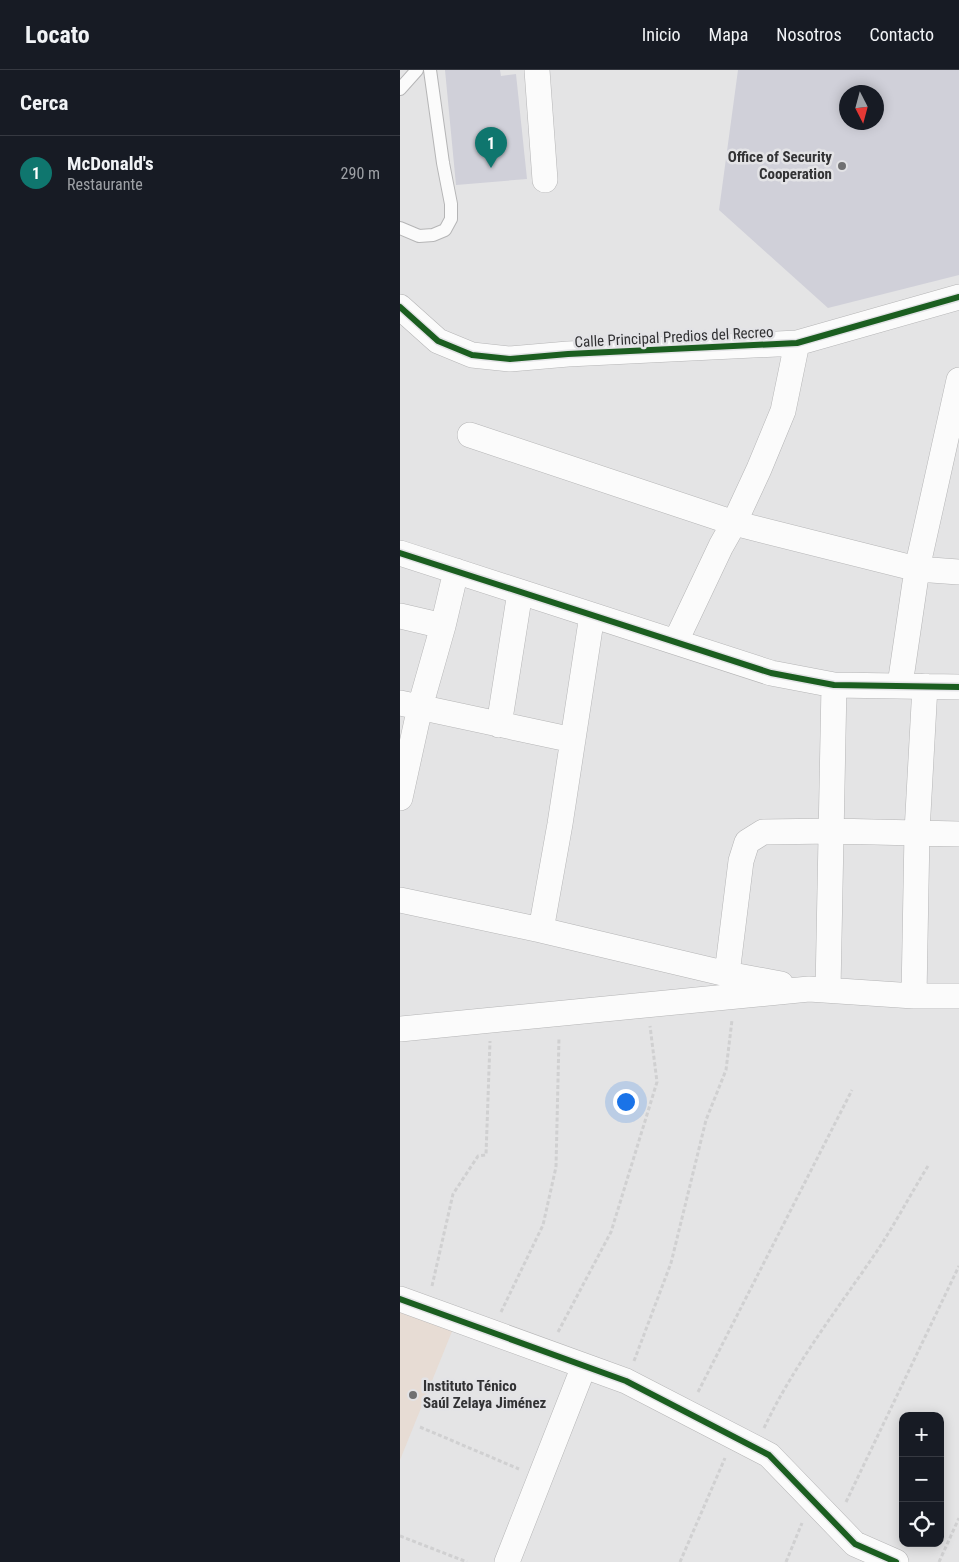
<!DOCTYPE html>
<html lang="es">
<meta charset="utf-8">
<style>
body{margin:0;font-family:"Roboto Condensed",sans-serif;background:#242831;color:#f1f3f6}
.controls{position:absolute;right:15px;bottom:15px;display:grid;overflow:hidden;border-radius:10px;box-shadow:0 2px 12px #0003}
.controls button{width:45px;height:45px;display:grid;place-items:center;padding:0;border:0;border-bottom:1px solid #363941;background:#171b24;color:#f1f3f6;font:25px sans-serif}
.compass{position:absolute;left:439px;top:15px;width:45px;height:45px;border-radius:50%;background:#171b24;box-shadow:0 2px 12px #0003;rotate:174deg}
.you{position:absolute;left:225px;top:1031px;width:18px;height:18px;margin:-12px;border:4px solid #fff;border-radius:50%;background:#1a73e8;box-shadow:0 0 0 8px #1a73e833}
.badge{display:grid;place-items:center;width:32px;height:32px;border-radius:50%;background:#0f766e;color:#fff;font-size:16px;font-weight:700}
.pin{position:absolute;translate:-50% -41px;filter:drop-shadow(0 1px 2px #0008)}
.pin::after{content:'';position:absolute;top:26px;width:18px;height:15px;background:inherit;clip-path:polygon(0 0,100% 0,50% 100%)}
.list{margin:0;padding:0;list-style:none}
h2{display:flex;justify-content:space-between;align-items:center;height:65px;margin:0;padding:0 20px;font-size:21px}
h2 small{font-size:16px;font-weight:400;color:#9ea1a6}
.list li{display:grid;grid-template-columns:32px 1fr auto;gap:15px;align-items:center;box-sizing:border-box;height:75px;padding:0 20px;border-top:1px solid #363941}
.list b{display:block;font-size:19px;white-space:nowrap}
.list p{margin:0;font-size:16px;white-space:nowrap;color:#9ea1a6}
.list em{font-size:16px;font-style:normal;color:#9ea1a6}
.icon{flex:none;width:28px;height:28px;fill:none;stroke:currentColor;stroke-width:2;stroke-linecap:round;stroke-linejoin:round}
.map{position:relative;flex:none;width:559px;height:1492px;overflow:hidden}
header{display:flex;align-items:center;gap:30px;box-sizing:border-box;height:70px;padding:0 25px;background:#171b24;border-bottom:1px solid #363941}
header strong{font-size:24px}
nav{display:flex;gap:28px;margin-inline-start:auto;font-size:18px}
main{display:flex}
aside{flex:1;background:#171b24}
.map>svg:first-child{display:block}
.education{fill:#e7dcd4}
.building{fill:#d0d0d9;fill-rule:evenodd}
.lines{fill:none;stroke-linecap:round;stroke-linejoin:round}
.service-casing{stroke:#b5b5b6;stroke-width:14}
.minor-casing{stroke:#b5b5b6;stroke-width:26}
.path{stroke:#d0d0d1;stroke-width:3;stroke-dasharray:4 2.5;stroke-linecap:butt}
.service{stroke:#fbfbfb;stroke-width:12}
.minor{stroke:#fbfbfb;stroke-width:25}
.cycleway-casing{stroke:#e3e3e6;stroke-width:9}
.cycleway{stroke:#1b5e20;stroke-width:6}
.poi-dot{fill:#707072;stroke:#e3e3e6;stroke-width:2}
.labels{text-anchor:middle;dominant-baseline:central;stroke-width:5;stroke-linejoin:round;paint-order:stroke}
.poi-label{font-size:15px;font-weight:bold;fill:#323234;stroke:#e3e3e6;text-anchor:end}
.street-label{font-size:15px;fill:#323234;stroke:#e3e3e6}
</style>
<header>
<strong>Locato</strong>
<nav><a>Inicio</a><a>Mapa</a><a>Nosotros</a><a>Contacto</a></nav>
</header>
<main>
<aside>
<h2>Cerca<small></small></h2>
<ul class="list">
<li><span class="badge">1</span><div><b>McDonald's</b><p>Restaurante</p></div><em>290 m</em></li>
</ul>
</aside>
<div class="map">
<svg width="559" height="1492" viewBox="0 0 559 1492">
<rect width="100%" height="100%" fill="#e4e4e5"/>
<path class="education" d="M0 1239 53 1259 0 1390Z"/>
<path class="building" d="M45 0H100L101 6 116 4 127 109 56 115Z
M338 0H559V205L428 238 319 140ZM447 22H477V52H447Z"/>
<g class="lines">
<defs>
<path id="service" d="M0 19 17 0
M0 158 19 166 33 165 45 160 51 149V134L43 93 30 0"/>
<path id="minor" d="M137 0 145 110
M0 237 38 271 72 285 110 289 168 284 397 273 559 227
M70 365 334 453 517 499 559 502
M0 483 371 603 434 615 559 617
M0 546 43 556
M276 571 321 476 334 453 359 399 383 341 397 273
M500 615 517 499 559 310
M0 633 173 670
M99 655 120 522
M0 728 20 637 43 556 56 501
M0 830 141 860 327 904 381 914
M141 860 160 754 192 545
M327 904 341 791 347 772 363 762 432 761 559 764
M428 920 434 615
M514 926 517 762 525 616
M0 959 409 919 514 926H559
M0 1229 226 1311 369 1385 455 1474 496 1492
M107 1492 184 1296"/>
</defs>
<use href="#service" class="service-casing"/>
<use href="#minor" class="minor-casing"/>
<path class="path" d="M32 1216 53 1124 78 1086 86 1085 90 971
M101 1242 143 1155 156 1097 159 967
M158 1262 211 1162 257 1012 250 956
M234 1291 271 1193 306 1050 326 1000 332 950
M298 1322 452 1020
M20 1357 119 1399
M364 1358C394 1295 436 1241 475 1184 494 1156 510 1125 528 1096
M446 1432 559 1196
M0 1466 67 1492
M280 1492 325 1388
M386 1492 402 1453
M539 1492 559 1448"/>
<use href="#service" class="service"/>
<use href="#minor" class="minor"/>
<defs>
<path id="cycleway" d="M0 237 38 271 72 285 110 289 168 284 397 273 559 227
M0 483 371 603 434 615 559 617
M0 1229 226 1311 369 1385 455 1474 496 1492"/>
</defs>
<use href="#cycleway" class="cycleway-casing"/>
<use href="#cycleway" class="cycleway"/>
</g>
<g class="poi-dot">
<circle cx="442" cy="96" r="5"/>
<circle cx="13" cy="1325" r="5"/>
</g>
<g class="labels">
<g class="poi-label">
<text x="432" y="87">Office of Security<tspan x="432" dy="17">Cooperation</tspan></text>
<text x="23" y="1316" text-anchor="start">Instituto Ténico<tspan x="23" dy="17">Saúl Zelaya Jiménez</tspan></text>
</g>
<g class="street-label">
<text transform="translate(274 267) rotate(-3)">Calle Principal Predios del Recreo</text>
</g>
</g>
</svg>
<div class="controls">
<button>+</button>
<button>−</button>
<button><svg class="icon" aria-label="locate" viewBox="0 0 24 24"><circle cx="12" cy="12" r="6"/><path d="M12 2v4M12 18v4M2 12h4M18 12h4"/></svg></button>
</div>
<svg class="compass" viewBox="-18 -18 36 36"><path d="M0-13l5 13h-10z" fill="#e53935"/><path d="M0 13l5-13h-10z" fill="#9ea1a6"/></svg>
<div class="you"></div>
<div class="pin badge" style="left:91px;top:98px">1</div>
</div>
</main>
